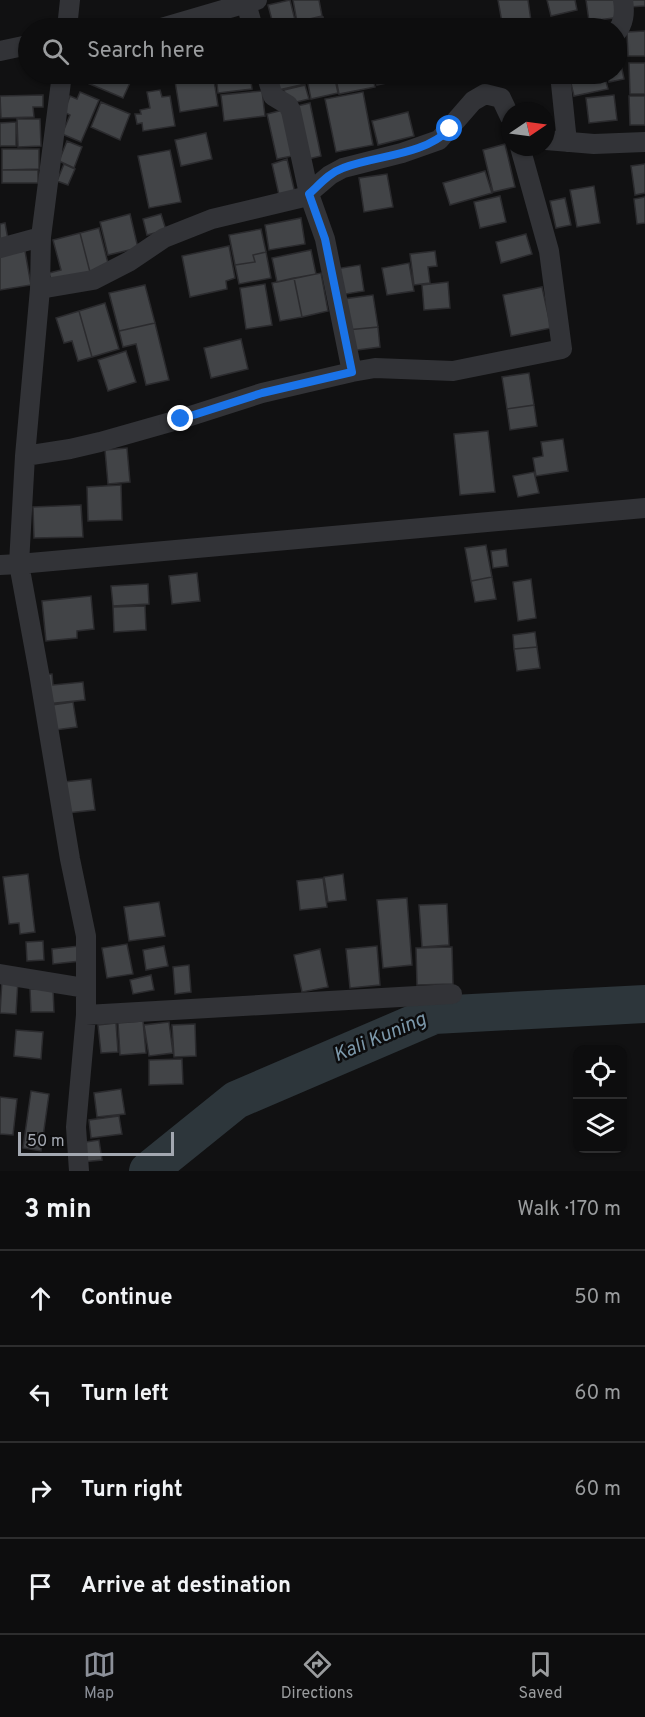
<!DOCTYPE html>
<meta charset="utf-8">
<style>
body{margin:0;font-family:Overpass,sans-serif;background:#1b1b1c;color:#f1f3f6}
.controls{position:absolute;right:18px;bottom:18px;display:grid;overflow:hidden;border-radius:12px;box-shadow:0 2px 4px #0004}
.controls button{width:54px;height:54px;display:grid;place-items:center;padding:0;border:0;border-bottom:2px solid #2d2d2e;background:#0d0d0e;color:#f1f3f6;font:30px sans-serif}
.compass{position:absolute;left:501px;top:102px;width:54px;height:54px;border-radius:50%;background:#0d0d0e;box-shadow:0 2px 4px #0004;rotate:77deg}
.scale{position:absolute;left:18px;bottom:15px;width:156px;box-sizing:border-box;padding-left:6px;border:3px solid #a3a8b1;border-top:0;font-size:16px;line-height:21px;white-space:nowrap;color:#a3a8b1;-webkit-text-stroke:4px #0c0c0d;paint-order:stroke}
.stop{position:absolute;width:18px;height:18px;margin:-14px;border:4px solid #1a73e8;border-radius:50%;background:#fff}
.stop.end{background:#1a73e8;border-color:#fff;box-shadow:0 2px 6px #0008}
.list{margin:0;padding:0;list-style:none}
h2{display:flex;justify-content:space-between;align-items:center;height:78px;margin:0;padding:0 24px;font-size:26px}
h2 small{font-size:20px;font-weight:400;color:#9a9c9e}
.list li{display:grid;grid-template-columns:39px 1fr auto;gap:18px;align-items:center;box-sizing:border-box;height:96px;padding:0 24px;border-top:2px solid #2d2d2e}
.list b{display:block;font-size:22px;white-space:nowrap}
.list em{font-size:20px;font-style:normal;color:#9a9c9e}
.icon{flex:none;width:33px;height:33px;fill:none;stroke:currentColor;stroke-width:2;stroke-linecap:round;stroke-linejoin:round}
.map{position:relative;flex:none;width:645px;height:1171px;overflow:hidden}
.search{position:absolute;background:#0d0d0e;box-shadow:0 2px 4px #0004;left:18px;right:18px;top:18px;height:66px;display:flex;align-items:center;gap:15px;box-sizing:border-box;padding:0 21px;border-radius:33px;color:#9a9c9e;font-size:22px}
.sheet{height:462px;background:#0d0d0e}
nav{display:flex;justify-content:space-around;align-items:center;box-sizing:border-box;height:84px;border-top:2px solid #2d2d2e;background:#0d0d0e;font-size:16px;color:#9a9c9e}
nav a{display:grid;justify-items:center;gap:3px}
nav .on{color:#8c9099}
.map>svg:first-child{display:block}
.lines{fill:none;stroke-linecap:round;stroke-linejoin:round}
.river{stroke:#2d363b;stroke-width:38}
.building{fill:#424447;stroke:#2b2b2e;stroke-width:1.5}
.minor{stroke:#323337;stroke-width:20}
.route{stroke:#1a73e8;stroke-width:8}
.labels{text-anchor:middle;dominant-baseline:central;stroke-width:5;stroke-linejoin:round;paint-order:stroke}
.water-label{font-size:20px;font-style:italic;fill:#7c98aa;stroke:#0c0c0d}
</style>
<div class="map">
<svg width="645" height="1171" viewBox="0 0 645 1171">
<rect width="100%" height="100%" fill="#111112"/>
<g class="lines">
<path class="river" d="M148 1171 236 1100 434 1015 645 1004"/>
</g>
<path class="building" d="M290 0 297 28H257L273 24 268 5Z
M293 0H319L322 16 297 22Z
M498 0H528L532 28H503Z
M547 0H575L577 10 551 16Z
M586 0H619L622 17 589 21Z
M627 0H645V6L628 7Z
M323 17 325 28H299L298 22Z
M403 24 404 28H379Z
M645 31V56H628L627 32Z
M616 40 624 79 609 82 607 74H616Z
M629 63H645V94H630Z
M72 74H134L123 98 71 76Z
M182 74H213L218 106 180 112 174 75Z
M216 74H250L252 89 218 93Z
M270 74H303L305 84 274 91Z
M306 74H334L338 93 311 99Z
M335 74H372L375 87 339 94Z
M375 74H413L414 77 377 85Z
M576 74H604L608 89 574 96 569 75Z
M305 85 309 99 288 104 284 90Z
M160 90 162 97 170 96 175 126 143 131 142 123 137 124 135 114H141L140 110 150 108 147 92Z
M262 91 265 116 224 121 221 95Z
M80 92 99 100 81 142 62 134 70 115 64 112 70 96 77 99Z
M363 92 373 145 336 152 325 99Z
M43 95V107H33L34 117 1 118 0 96Z
M614 95 617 120 589 123 586 98Z
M629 96H645V125H630Z
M101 102 130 114 120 140 91 127Z
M310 103 321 156 304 160 293 107Z
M287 109 297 155 277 159 267 114Z
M408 112 414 136 378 145 372 121Z
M17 119H40L41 146 18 147Z
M16 122V146H0V123Z
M206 133 212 159 181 166 175 140Z
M67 141 82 147 74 168 59 161Z
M505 144 515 187 493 192 483 150Z
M2 149H39V169L2 170Z
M170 150 181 202 149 208 138 156Z
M287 159 295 193 279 195 272 164Z
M64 164 75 169 68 185 57 181Z
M645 164V193L635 195 631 166Z
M2 170H38V183H2Z
M485 171 492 193 450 205 443 183Z
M387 174 393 207 364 212 359 178Z
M594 186 600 223 577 227 570 190Z
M500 196 506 222 480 228 474 202Z
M645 197V223L637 224 634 199Z
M565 198 571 225 556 228 550 201Z
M130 214 138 248 108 255 100 222Z
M161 214 166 230 147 235 143 219Z
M301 218 305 244 269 250 265 225Z
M5 223 9 245 0 247V224Z
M99 228 110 271 91 276 80 233Z
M261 229 266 252 253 255 255 262 235 265 229 235Z
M80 233 91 276 53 286 49 273 61 270 53 240Z
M526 234 532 254 501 263 496 242Z
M229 246 235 278 226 281 227 289 190 297 182 256Z
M311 250 316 274 277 282 272 258Z
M25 251 31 285 0 290V255Z
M435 251 437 266 428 267 430 283 414 285 410 254Z
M266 252 271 278 239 284 235 265 255 262 253 255Z
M409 263 414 291 387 295 382 268Z
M360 265 364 291 340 295 335 269Z
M321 273 328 311 302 317 294 278Z
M294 278 302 317 280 321 272 283Z
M448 282 450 308 424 310 422 285Z
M265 284 272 325 246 329 240 288Z
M145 285 155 323 119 331 109 293Z
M542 287 551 328 511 336 503 295Z
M373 295 378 327 347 330 343 299Z
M105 303 119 349 92 357 79 311Z
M79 311 92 357 78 361 72 341 64 343 56 318Z
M155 323 169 380 146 385 136 344 123 347 119 331Z
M378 327 380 347 350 351 347 330Z
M241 339 248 369 211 378 204 348Z
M126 351 136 382 108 391 98 360Z
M529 373 534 405 507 409 502 377Z
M534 405 537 426 510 430 507 409Z
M488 431 495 492 460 495 454 434Z
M563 439 568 471 536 476 533 458 543 456 541 442Z
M127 448 130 482 108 484 105 450Z
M534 472 539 493 518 497 513 476Z
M121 485 122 520 88 521 87 487Z
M81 505 83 537 34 538 33 507Z
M486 545 492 577 471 581 465 548Z
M506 549 508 566 493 568 491 551Z
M197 573 200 601 172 604 169 576Z
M492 577 496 599 475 602 471 581Z
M531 579 536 618 518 621 513 582Z
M148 584 149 604 113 606 111 586Z
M91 596 94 629 77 631V638L46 641 42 601Z
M145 606 146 630 114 632 113 607Z
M535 632 537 647 514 649 513 635Z
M537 647 540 668 517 671 514 649Z
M52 674 53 685 83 682 85 700 46 704 42 675Z
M73 702 77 727 55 730 52 705Z
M91 779 95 810 67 813 64 782Z
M28 874 35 932 20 934 19 923 9 924 3 877Z
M343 874 346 900 328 902 324 877Z
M323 878 327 907 300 910 297 881Z
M407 898 412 965 383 968 377 900Z
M159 902 165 936 129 941 124 907Z
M447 904 449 945 422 947 419 905Z
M43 941 44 960 27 961 26 942Z
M127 944 133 974 107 978 102 948Z
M79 946 81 961 53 964 52 949Z
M164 946 168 966 146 970 143 950Z
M377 946 380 985 350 988 346 949Z
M452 947 453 984 417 985 416 948Z
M320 949 328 987 302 992 294 955Z
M189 965 191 992 175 994 173 967Z
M151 975 154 990 133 994 130 980Z
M2 980H18L16 1014 0 1013Z
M30 989H53L54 1012H31Z
M143 1021 146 1053 120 1055 118 1023Z
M169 1022 173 1053 149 1056 144 1025Z
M116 1023 118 1052 101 1053 98 1025Z
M195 1024 196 1056 174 1057 172 1025Z
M16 1030 43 1032 41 1059 14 1056Z
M182 1059 183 1084 149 1085V1060Z
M121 1089 125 1114 97 1117 94 1093Z
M31 1091 49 1094 41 1151 23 1148Z
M0 1097 17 1099 13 1135 0 1134Z
M119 1116 122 1134 91 1138 89 1120Z
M99 1140 102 1160 82 1162 79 1143Z"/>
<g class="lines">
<path class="minor" d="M246 3 253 28
M67 28 70 0
M161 28 257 0
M616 33C624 23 625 13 623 0
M0 51 28 45
M62 74 41 237 40 289 25 456 19 564 645 508
M266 74 273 96 288 105 291 111 309 194 325 239 352 372
M560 74 567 142
M546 140 594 144 645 142
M0 248 41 237
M40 289 93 280 130 261 164 238 212 219 304 197 330 175 343 168 402 153 439 140 473 101 485 94 501 98 510 117
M25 456 70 449 100 442 181 419 262 393 352 372 375 368 453 371 562 349 549 251 520 147
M0 565 19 564 39 673 70 859 86 936V1015L76 1127 79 1171
M0 974 85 988
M86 1015 452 994"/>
</g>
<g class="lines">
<path class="route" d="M181 419 262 393 352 372 325 239 309 194C320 184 329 173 343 168 377 155 423 156 450 129"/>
</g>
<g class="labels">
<g class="water-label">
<text transform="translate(380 1038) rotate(-23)">Kali Kuning</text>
</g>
</g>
</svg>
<div class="controls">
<button><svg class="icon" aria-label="locate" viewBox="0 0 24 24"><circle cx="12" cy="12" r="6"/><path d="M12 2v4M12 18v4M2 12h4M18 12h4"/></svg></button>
<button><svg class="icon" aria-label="layers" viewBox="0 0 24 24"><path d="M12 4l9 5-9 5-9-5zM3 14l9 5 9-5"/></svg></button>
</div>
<svg class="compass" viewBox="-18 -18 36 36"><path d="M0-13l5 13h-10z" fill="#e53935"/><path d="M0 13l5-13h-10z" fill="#9a9c9e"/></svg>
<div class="scale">50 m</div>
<div class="stop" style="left:450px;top:129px"></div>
<div class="stop end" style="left:181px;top:419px"></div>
<div class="search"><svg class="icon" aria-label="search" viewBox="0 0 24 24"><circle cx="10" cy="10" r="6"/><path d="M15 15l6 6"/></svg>Search here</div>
</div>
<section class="sheet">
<h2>3 min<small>Walk · 170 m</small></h2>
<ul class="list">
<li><svg class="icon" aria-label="ahead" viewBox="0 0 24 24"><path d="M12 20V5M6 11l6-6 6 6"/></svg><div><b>Continue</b></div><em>50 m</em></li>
<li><svg class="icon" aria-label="left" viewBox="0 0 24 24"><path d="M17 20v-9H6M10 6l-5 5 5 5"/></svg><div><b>Turn left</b></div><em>60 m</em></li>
<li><svg class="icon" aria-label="right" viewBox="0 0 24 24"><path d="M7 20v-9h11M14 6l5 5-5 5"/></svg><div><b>Turn right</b></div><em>60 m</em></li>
<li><svg class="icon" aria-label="arrive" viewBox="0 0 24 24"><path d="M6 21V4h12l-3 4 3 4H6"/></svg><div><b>Arrive at destination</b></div></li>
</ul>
</section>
<nav>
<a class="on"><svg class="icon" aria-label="map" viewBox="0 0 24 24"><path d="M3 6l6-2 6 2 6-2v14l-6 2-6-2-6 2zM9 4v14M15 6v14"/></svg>Map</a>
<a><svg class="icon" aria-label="directions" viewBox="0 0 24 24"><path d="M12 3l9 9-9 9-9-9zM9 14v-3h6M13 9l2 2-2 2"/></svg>Directions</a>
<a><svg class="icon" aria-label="saved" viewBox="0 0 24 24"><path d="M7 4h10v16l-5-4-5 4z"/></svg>Saved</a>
</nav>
